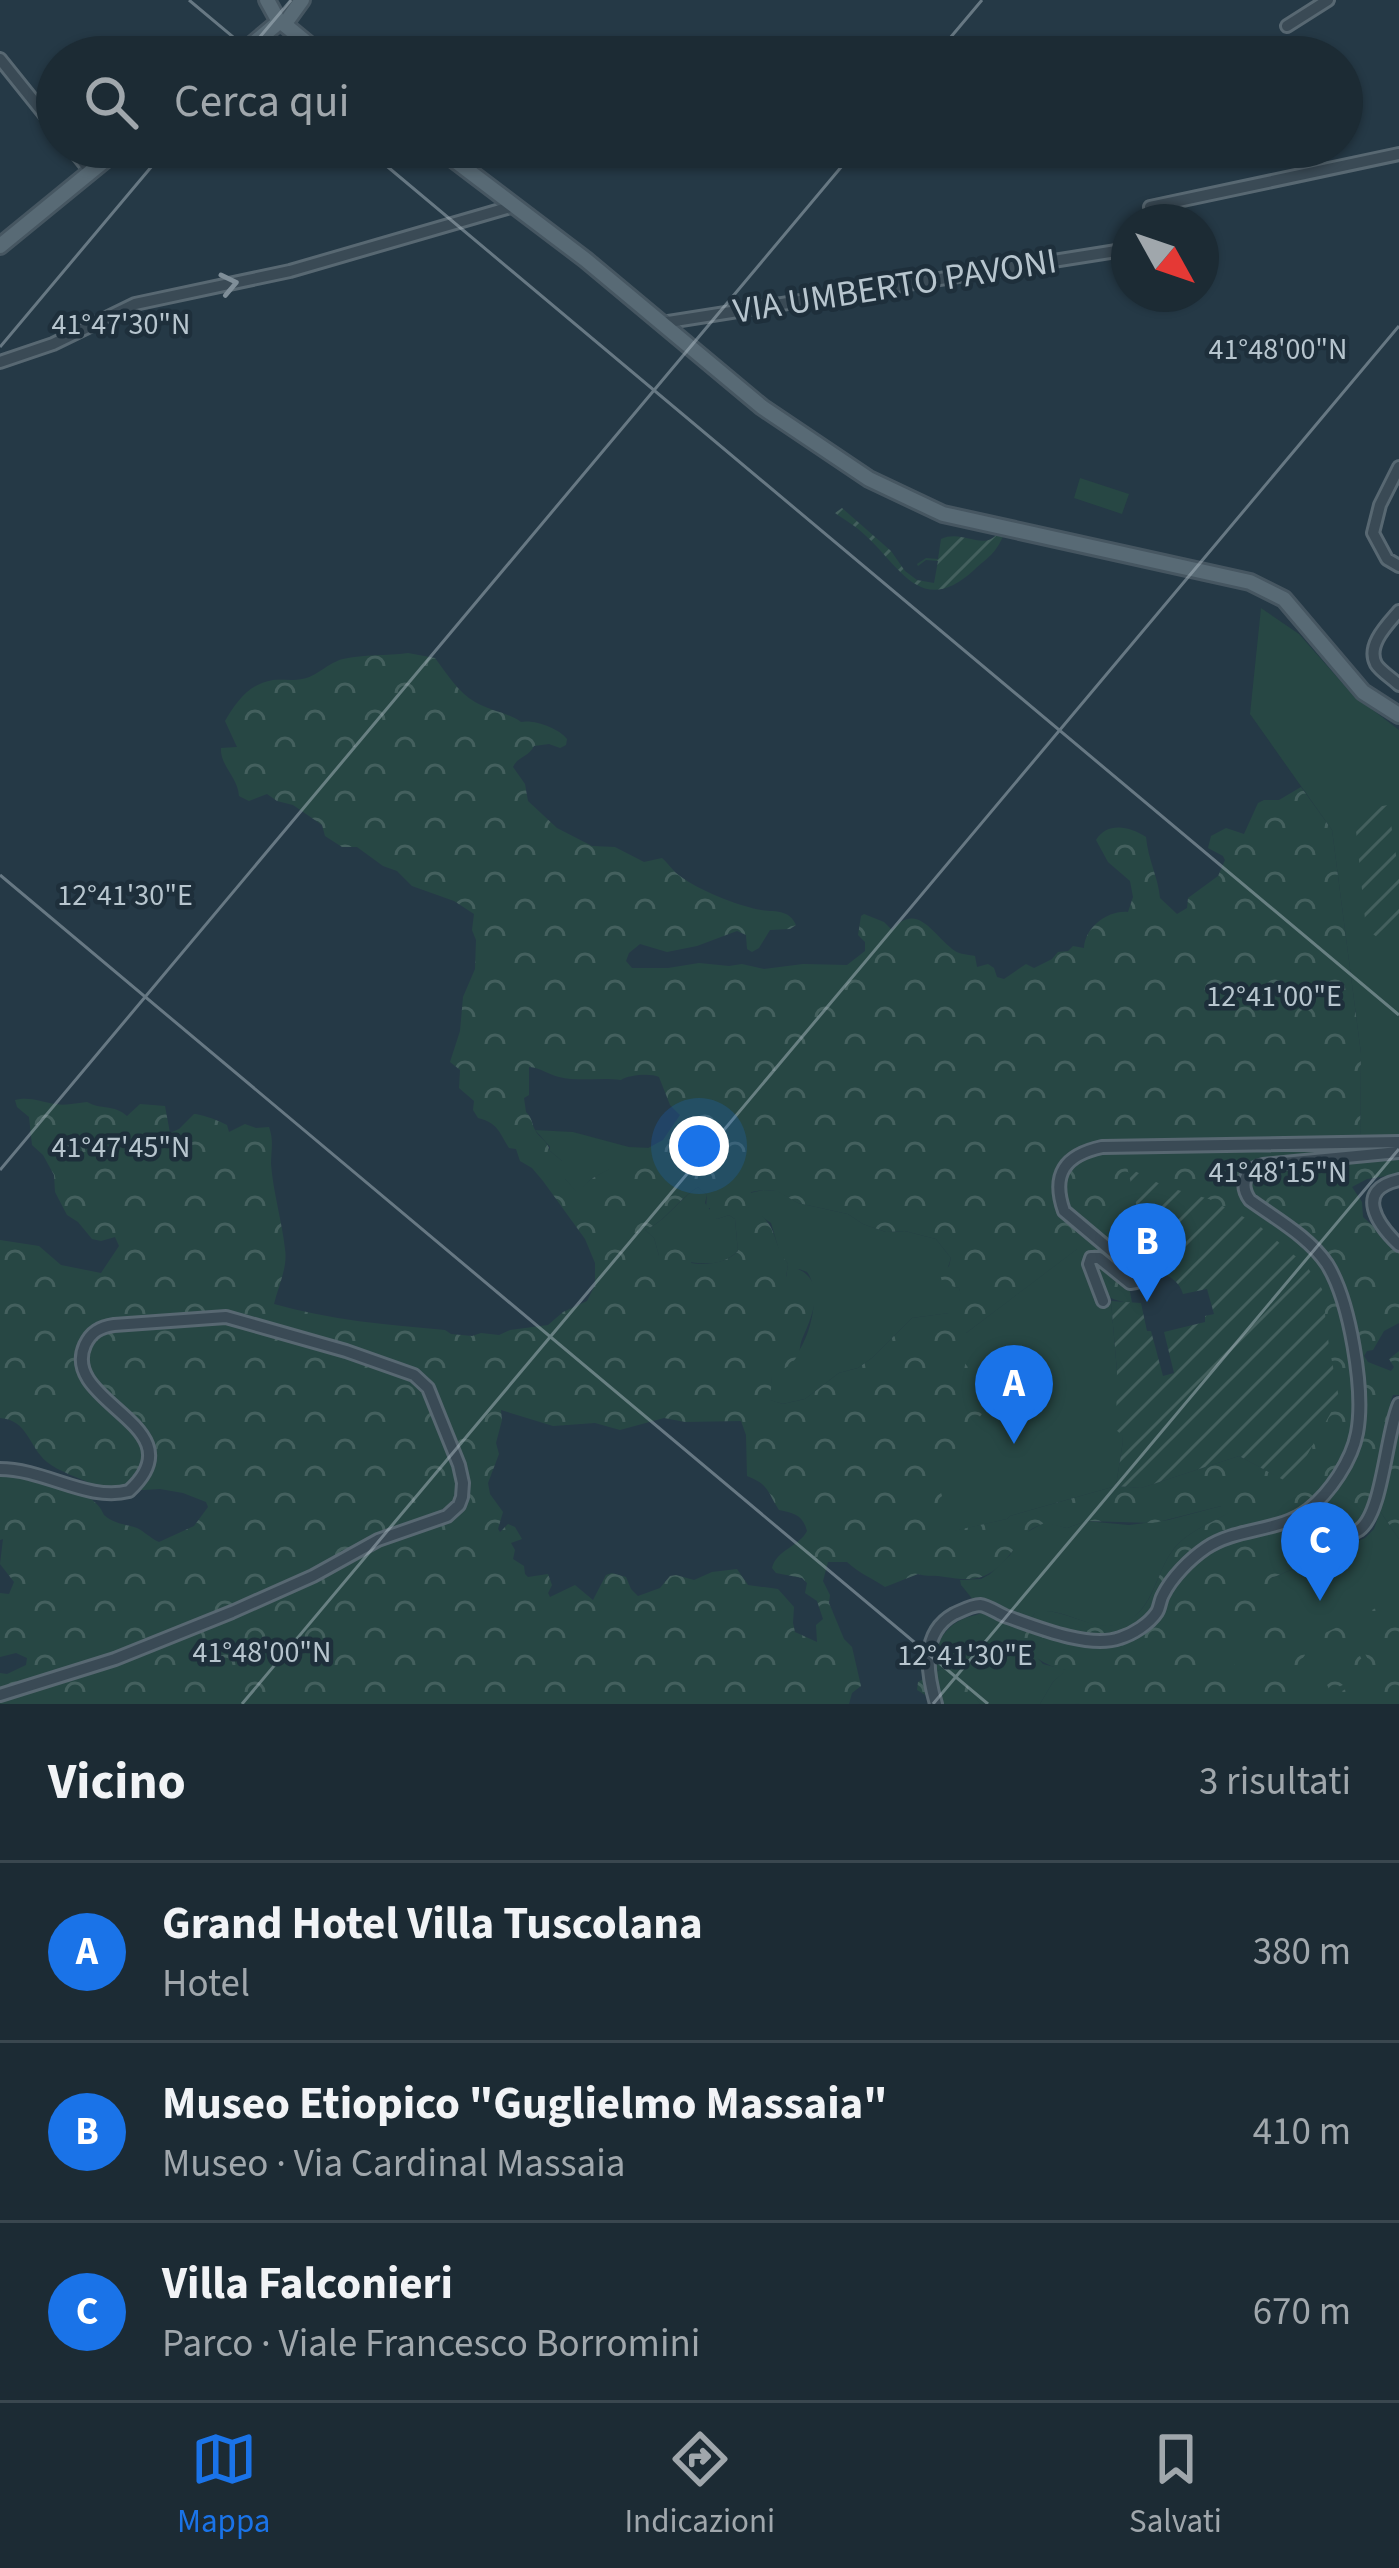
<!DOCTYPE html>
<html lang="it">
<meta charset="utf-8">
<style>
body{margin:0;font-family:"Source Sans 3",sans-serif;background:#25333c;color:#f1f3f6}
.compass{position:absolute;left:1111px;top:204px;width:108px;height:108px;border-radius:50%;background:#1c2b34;box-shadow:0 3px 9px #0004;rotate:130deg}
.you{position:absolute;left:699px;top:1146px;width:42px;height:42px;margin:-30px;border:9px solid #fff;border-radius:50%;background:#1a73e8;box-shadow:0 0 0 18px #1a73e833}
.badge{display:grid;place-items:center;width:78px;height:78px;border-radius:50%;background:#1a73e8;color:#fff;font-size:39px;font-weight:700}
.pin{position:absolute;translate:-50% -99px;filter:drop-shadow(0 3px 6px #0008)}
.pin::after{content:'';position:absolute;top:63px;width:42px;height:36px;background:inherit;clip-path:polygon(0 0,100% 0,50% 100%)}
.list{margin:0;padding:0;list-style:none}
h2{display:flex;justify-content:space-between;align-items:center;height:156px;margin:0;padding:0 48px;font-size:51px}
h2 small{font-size:39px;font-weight:400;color:#a0a7ac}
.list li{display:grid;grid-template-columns:78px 1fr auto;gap:36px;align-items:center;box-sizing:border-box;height:180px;padding:0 48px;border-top:3px solid #3a474f}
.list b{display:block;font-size:45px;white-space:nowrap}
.list p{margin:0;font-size:39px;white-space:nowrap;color:#a0a7ac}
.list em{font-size:39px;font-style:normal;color:#a0a7ac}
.icon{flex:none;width:66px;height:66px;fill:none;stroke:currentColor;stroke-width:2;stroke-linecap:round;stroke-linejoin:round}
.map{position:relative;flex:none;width:1399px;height:1704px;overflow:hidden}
.search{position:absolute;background:#1c2b34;box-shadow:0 3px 9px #0004;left:36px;right:36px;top:36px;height:132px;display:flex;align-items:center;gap:30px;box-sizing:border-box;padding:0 42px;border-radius:66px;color:#a0a7ac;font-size:45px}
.sheet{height:696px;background:#1c2b34}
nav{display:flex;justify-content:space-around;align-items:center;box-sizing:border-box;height:168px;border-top:3px solid #3a474f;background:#1c2b34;font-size:33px;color:#a0a7ac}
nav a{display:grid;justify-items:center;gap:6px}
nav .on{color:#1a73e8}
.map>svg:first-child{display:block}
.green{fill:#274744}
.forest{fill:url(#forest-crowns);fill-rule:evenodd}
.garden{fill:url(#garden-furrows)}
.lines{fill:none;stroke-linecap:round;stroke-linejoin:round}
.minor-casing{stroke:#586872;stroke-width:16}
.major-casing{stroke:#465661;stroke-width:20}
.minor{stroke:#3a4a55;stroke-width:10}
.major{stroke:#586a75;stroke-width:14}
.oneway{stroke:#7f8e98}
.ticks{fill:none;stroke:#b7c5ce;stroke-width:3;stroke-opacity:0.45}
.labels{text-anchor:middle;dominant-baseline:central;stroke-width:9;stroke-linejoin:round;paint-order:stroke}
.street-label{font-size:36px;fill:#b7c5ce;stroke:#1e2f3b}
.ticks-label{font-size:30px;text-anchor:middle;fill:#b7c5ce;stroke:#1e2f3b;stroke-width:9;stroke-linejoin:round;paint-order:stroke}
</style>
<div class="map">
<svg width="1399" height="1704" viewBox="0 0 1399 1704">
<defs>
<pattern id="forest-crowns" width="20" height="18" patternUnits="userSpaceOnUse" patternTransform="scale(3)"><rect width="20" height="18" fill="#274744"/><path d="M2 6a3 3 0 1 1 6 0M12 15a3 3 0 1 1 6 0" fill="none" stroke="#44605e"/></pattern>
<pattern id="garden-furrows" width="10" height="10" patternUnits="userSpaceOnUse" patternTransform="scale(3)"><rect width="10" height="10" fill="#274744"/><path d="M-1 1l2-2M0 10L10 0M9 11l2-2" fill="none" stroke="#44605e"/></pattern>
</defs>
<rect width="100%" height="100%" fill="#253946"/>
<path class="green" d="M1080 478 1129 494 1122 514 1074 498Z
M1261 608 1299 634 1352 694 1399 730V1140L1360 1143 1361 1054 1332 830 1250 714Z
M535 1130 573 1132 629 1147 652 1148 591 1179 577 1193 565 1179 562 1161 550 1151V1147Z
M698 1187 707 1195 705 1203 717 1219 729 1215 735 1219 738 1251C714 1274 686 1259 659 1256L654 1238 645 1230C665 1222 679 1199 698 1187Z
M763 1190 778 1191 798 1203 848 1214 863 1224 886 1232 905 1231 936 1239 951 1258 943 1283 959 1288 962 1297 950 1313 912 1318 872 1358 858 1368 839 1373 805 1399 783 1404 769 1400 772 1376C779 1370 788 1364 795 1356 810 1339 822 1292 807 1272L799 1269 786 1278 788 1264 780 1254 771 1223 747 1207 750 1193Z
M1078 1248 1094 1300 1111 1301 1123 1441 1116 1486 1010 1516 1007 1519 882 1548 870 1406Z
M1221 1506H1230L1229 1513C1210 1524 1186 1532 1173 1550 1153 1577 1152 1623 1109 1626 1089 1627 1073 1615 1054 1612 1048 1611 1041 1613 1035 1613L1032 1618C1012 1613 994 1603 974 1601L961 1585 960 1580 981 1579 990 1574 1010 1555 1022 1535 1045 1522 1067 1528 1086 1521 1129 1525 1168 1520Z
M1380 1511 1399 1539V1704H1079L1272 1578 1365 1538 1374 1529Z
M976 1615 978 1623 987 1627 1002 1644 1016 1645 1035 1655 1043 1664 1067 1670 1053 1682 1040 1704H980L955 1669 947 1666 937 1671C931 1643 948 1620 976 1615Z"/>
<path class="forest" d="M408 653 435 658C447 674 458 692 475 702 490 711 507 712 521 722 534 719 560 729 567 739L566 745 560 748 549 744 534 746C529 757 518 756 513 767L525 784 528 801 557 828 592 846 615 847 644 862 662 858C667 862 670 867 675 872 695 889 729 902 755 909 772 913 788 907 796 925L790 929 770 930 759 948 752 952 747 949 746 935 737 931 697 946 667 952 640 944 629 953 626 961 632 968H668L699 963 729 966 742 964 764 969 803 964 847 965 865 951V942L858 935 861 916 864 914 884 922 892 930C918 900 934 937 955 951 959 954 970 955 975 956L977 967 988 964 994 968 997 977 1004 979 1026 964 1034 968 1052 959 1058 952 1068 951 1073 946 1084 948C1085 927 1108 910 1128 912L1133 897 1130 881 1108 862 1096 840C1108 821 1130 827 1146 837 1148 860 1158 877 1160 898L1177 914 1187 908 1188 898 1218 876 1225 860 1223 856 1208 848 1211 836 1226 828 1244 834 1258 803 1264 800H1279L1301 787 1332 830 1361 1054 1360 1145 1399 1146V1174L1367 1179 1352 1187 1362 1202 1363 1217 1399 1249V1323L1384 1331 1373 1350 1367 1351 1364 1356 1368 1362 1391 1371 1394 1367 1389 1359 1399 1351V1395H1393L1391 1400 1380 1469 1355 1542 1272 1578 1283 1626 1299 1642 1305 1655 1300 1662 1309 1679 1320 1683 1329 1703 1040 1704 1053 1682 1066 1670C1040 1665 1038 1655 1017 1647 1011 1644 1003 1643 996 1641 991 1629 980 1628 975 1619L976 1615 985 1612 1027 1626 1035 1613C1063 1605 1088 1632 1118 1624 1154 1615 1154 1575 1173 1550 1186 1532 1210 1524 1228 1513L1229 1506H1221L1154 1523 1086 1521 1067 1528 1045 1523C1023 1531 1025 1536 1011 1553 990 1579 977 1582 945 1577 935 1575 928 1577 918 1574L885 1587C870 1577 860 1574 847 1562H828L823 1581 830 1595 829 1603 844 1639 852 1647 861 1686 852 1693 849 1704H0V1673L7 1674 26 1665 27 1658 16 1653 0 1657V1593L9 1594 14 1582 0 1564 3 1539 0 1540V1474C30 1476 93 1485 104 1515 114 1524 125 1524 137 1528 145 1532 150 1538 159 1542L194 1526 208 1507 206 1502 183 1493 160 1489 143 1490 92 1484C79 1478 58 1471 47 1462 28 1446 28 1420 0 1418V1240L39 1246 61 1265 101 1273 119 1246 115 1237 101 1241 92 1239 78 1222 67 1215 55 1192 54 1175 43 1155 32 1145 29 1117 17 1107 15 1100C30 1096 40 1102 56 1104 66 1106 77 1103 87 1102 101 1110 114 1104 127 1116L140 1104 165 1106 170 1133 179 1129 194 1114C201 1114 220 1121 227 1125L229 1132 245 1124 256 1128 269 1127C274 1141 271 1150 271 1164 273 1192 282 1221 285 1249 288 1267 278 1287 274 1304 330 1320 388 1325 445 1330L451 1334 472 1336 481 1333 499 1335 510 1330 548 1325 563 1312 587 1301 595 1285V1263L585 1239 543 1181 532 1168 520 1161 516 1149 509 1148C499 1132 498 1123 478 1118L473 1110 474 1101 459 1088 460 1070 450 1062 460 1031 463 997 475 969 476 940 472 930 474 914 454 901 412 886 397 871 383 866 357 847H342L325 836 322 825 293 805 277 801 267 794 249 801 239 796C238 777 220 766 221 748L237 747 225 721C237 701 249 684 273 680 283 679 292 681 302 679 317 677 327 663 343 659 364 654 387 656 408 653ZM529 1067C541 1068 547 1074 559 1077 580 1082 600 1077 621 1080 628 1075 651 1073 659 1077L670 1105 680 1115 663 1140 591 1179 577 1192 565 1179 570 1163 562 1161 550 1151C548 1141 539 1138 535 1130 531 1122 533 1119 526 1112L524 1098 529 1095ZM698 1187 707 1195 706 1208H710V1214L717 1219 729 1215 735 1219 738 1251C727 1263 706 1266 691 1263L695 1253 683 1240 673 1243 659 1256 654 1238 645 1230C665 1222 678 1199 698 1187ZM763 1190 777 1191 798 1203 848 1214 863 1224 886 1232 905 1231 936 1239 951 1258 949 1266 940 1275 943 1284 959 1288 961 1297 949 1313 912 1318 872 1358 858 1368 839 1373 805 1399 783 1404 770 1400 772 1377C780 1371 791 1366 796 1358 801 1351 799 1347 802 1339 812 1317 827 1282 798 1269L786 1277 788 1264C769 1239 781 1224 748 1207L751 1192ZM1077 1249 1082 1262 1090 1255 1096 1259C1104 1289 1097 1299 1132 1303L1129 1286C1142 1273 1147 1259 1163 1250L1279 1333 1275 1475 1239 1456 1141 1488 1116 1486 1010 1516 1007 1519 953 1531 938 1483 942 1466 1008 1380V1371L998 1368 982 1376H975L963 1361 966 1333ZM501 1410 553 1426 595 1423 620 1430 664 1418 685 1422 741 1421 746 1435 747 1476C770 1485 767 1492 779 1510 794 1513 803 1515 807 1531 799 1547 777 1549 772 1568L776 1573 802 1578 807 1583 805 1593 817 1601 823 1619 816 1625 817 1642 795 1632 793 1623 794 1607 778 1589 748 1585 737 1569 712 1572 694 1580 676 1575 670 1576 660 1588 638 1596 631 1589 626 1577 612 1573 606 1575 593 1600 575 1585 550 1597 548 1593 552 1585 548 1574 528 1577 525 1574 524 1566 513 1559 515 1550 511 1543 522 1539 515 1527 508 1524 500 1532 498 1529 503 1512 490 1494 488 1483 499 1454 496 1443 502 1420ZM1233 1640 1269 1666 1271 1675 1268 1683 1253 1685 1221 1650Z
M1399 1417V1539L1376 1505Z
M1392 1602 1399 1617V1657L1376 1669 1372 1667 1362 1648 1384 1635 1381 1606Z
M1376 1608 1379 1633 1360 1644 1352 1620Z
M1344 1624 1356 1646 1317 1664 1308 1644 1310 1640Z
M1357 1650 1367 1670 1366 1674 1330 1691 1319 1668Z
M1399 1663V1701L1389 1702 1377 1677 1378 1673Z
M947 1666 955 1668 980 1704H940L917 1690 918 1682Z
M1368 1678 1372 1680 1384 1704H1339L1335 1696H1332Z"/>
<path class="garden" d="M842 508 891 551 905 571 917 580 934 583 938 561 926 560 918 566 917 564 926 558 938 559 941 539C963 529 983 552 998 533L1004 534C995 555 989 556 974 570 922 618 901 568 866 536 857 527 845 520 835 513Z
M1388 805 1399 874V939L1381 940 1366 929 1354 811Z
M1127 1167 1164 1186 1209 1199 1257 1224 1306 1265 1322 1289 1329 1346 1339 1398 1291 1484 1239 1456 1141 1488 1116 1486 1123 1441 1122 1435 1116 1430 1117 1371 1111 1301 1141 1303 1147 1331H1151L1163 1376 1174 1373 1164 1332 1205 1322V1316L1214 1314 1207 1289 1183 1294C1179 1279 1165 1274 1152 1269Z"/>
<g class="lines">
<defs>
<path id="minor" d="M1287 26 1328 0
M0 59 57 130
M71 147 91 172
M1154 222 1150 207 1399 154
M662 323 1129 249
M0 362 53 344 135 304 290 271 514 206
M1399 467 1380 505 1373 533 1387 559 1399 566
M1399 611C1388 624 1366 645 1376 664 1380 671 1393 679 1399 685
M1399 1180C1354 1190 1377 1224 1399 1245
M1103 1301 1089 1264 1091 1258H1099L1130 1283 1136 1282 1139 1274 1064 1211C1051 1174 1065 1155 1102 1147L1399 1142
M0 1469C45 1469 88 1502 129 1491 200 1426 59 1403 85 1345 91 1332 100 1327 114 1325L226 1317 346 1351 414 1375 428 1388 459 1465 463 1483 462 1497 459 1505 447 1516 378 1540 313 1576 232 1612 115 1659 0 1695
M1296 1555C1316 1548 1341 1541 1359 1530 1383 1514 1386 1432 1399 1404
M936 1704C927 1673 920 1633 954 1614 961 1611 972 1605 980 1605 988 1606 998 1613 1005 1616 1036 1627 1089 1649 1120 1638 1133 1634 1149 1624 1157 1612 1160 1607 1160 1600 1163 1595 1172 1577 1190 1559 1206 1548 1237 1527 1281 1532 1308 1510 1330 1493 1352 1460 1357 1433 1365 1391 1350 1301 1327 1264 1309 1237 1276 1219 1250 1200 1239 1185 1245 1169 1263 1165L1399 1152"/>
<path id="major" d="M267 0 278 20
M289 18 302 0
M285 25 324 57
M237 57 279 22
M437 147 586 260 762 407 869 479 943 514 1250 582 1284 599 1363 692 1399 715
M0 246 121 147"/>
</defs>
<use href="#minor" class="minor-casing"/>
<use href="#major" class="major-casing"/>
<use href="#minor" class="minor"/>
<use href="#major" class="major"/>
</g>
<defs><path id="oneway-chevron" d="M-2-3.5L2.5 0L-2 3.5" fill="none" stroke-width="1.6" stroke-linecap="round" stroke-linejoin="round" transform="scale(3)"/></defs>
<use class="oneway" href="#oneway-chevron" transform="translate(229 284) rotate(-12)"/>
<path class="ticks" d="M189 0 257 57M243 57 291 0M934 57 982 0M364 147 1399 1015M0 347 168 147M0 875 988 1704M0 1170 858 147M242 1704 1399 326M933 1704 1399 1149"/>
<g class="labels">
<g class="street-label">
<text transform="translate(895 286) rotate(-9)">VIA UMBERTO PAVONI</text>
</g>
</g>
<g class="ticks-label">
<text x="121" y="334">41°47'30"N</text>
<text x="1278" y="359">41°48'00"N</text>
<text x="125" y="905">12°41'30"E</text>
<text x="1274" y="1006">12°41'00"E</text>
<text x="121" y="1157">41°47'45"N</text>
<text x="1278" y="1182">41°48'15"N</text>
<text x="262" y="1662">41°48'00"N</text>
<text x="965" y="1665">12°41'30"E</text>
</g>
</svg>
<svg class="compass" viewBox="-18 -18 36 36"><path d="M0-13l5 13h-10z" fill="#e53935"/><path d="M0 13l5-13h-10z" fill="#a0a7ac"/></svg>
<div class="you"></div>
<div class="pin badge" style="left:1014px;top:1444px">A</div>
<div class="pin badge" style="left:1147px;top:1302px">B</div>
<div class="pin badge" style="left:1320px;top:1601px">C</div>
<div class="search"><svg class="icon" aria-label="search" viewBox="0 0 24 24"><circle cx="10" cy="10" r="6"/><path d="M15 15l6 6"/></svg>Cerca qui</div>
</div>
<section class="sheet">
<h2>Vicino<small>3 risultati</small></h2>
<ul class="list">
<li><span class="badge">A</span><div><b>Grand Hotel Villa Tuscolana</b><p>Hotel</p></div><em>380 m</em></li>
<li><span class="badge">B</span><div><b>Museo Etiopico &quot;Guglielmo Massaia&quot;</b><p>Museo · Via Cardinal Massaia</p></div><em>410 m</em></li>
<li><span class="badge">C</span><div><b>Villa Falconieri</b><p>Parco · Viale Francesco Borromini</p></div><em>670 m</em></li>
</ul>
</section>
<nav>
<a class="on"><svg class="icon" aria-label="map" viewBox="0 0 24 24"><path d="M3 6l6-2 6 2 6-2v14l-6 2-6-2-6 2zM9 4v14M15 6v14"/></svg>Mappa</a>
<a><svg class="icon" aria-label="directions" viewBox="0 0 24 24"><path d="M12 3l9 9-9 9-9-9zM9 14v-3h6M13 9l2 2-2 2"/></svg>Indicazioni</a>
<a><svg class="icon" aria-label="saved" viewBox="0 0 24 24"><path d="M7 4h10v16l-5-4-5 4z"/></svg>Salvati</a>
</nav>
